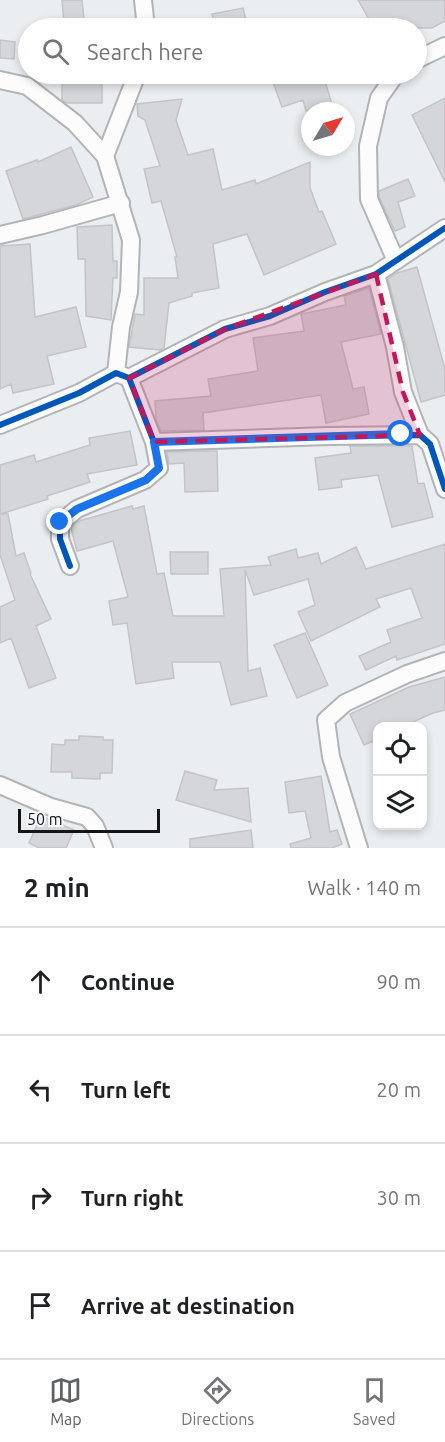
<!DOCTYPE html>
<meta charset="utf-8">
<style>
body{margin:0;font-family:Ubuntu,sans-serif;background:#f6f6f6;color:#202124}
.controls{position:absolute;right:18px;bottom:18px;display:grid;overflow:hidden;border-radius:12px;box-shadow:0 3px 9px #0003}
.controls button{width:54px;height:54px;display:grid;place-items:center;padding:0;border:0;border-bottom:2px solid #e0e0e0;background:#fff;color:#202124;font:30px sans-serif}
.compass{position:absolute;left:301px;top:102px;width:54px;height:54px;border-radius:50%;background:#fff;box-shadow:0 3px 9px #0003;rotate:52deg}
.scale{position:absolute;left:18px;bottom:15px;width:142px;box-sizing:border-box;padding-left:6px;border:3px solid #131517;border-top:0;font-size:16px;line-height:21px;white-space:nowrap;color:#131517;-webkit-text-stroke:4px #f7fbfe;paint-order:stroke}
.stop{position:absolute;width:18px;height:18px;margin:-14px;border:4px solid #1a73e8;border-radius:50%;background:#fff}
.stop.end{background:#1a73e8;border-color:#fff;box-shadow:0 2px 6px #0008}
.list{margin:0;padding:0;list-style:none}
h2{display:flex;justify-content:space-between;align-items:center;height:78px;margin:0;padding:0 24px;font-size:26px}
h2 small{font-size:20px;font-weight:400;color:#757577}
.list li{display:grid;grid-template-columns:39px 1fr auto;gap:18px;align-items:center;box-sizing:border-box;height:108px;padding:0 24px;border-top:2px solid #e0e0e0}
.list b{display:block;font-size:22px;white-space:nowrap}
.list em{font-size:20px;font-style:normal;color:#757577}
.icon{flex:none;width:33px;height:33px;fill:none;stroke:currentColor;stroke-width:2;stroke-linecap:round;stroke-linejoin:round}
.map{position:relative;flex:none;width:445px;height:848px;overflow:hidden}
.search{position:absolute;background:#fff;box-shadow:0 3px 9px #0003;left:18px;right:18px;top:18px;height:66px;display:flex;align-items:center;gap:15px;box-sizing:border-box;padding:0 21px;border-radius:33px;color:#757577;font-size:22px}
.sheet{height:510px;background:#fff}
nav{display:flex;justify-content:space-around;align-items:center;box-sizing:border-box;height:84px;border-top:2px solid #e0e0e0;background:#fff;font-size:16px;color:#757577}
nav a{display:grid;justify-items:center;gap:3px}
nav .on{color:#5f6163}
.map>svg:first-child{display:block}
.building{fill:#d4d6d9;stroke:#c3c4c7;stroke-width:1.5}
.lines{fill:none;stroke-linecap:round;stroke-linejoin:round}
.street-casing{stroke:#b2b4b7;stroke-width:20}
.street{stroke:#fcfcfd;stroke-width:16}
.cycleway-casing{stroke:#f7fbfe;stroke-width:10}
.cycleway{stroke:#0057b8;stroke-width:6}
.route{stroke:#1a73e8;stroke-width:8}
.marked{fill:#c2185b;fill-opacity:0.2;stroke:#c2185b;stroke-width:4.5;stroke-dasharray:12 8;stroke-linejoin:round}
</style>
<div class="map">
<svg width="445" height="848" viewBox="0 0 445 848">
<rect width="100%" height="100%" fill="#ebeef1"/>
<path class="building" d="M62 0H82L84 20 64 22Z
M358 0H445V21L432 28H374Z
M243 8 248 28H215L212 14Z
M0 40 15 42 14 59 0 58Z
M95 74V82H102V103H67L62 100V75Z
M270 74H323L334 111H306L303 100 282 107Z
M445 98V182L412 115Z
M182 99 176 120 188 155 213 149 222 190 255 180 256 184 310 162V188L319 212 322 211 336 244 264 275 247 234 213 244 219 288 192 293V296L169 303 164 348 160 350 129 347 135 314 144 315V278H178L175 257H177L161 201 152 203 144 169 160 166 145 120 138 116 137 104Z
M71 147 93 197 76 205 23 219 6 171 37 160 38 162Z
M408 179 415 196 398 202 405 227 395 231 379 197V191Z
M112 225 113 261H117V278H113L111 320 86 316 85 259H78L77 227Z
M30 244 35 317 76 307 86 347 47 356 54 384 13 393 11 384 0 389V246Z
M417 267 445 369V395L421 402 388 279 397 273Z
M369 288 381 334 341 342 353 389 364 387 369 414 326 423 321 395 203 413 204 430 161 431 156 419 155 401 211 396 208 379 258 371 253 338 304 331 301 314 346 305 344 296Z
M130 431 137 465 87 474 90 482 47 496 48 499 1 514H8L16 556 24 553 31 573 30 574 51 619 36 626 56 678 29 688 11 638 0 643V607L15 600 0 555V465L34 455 36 462 90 445 89 438Z
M350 446H412L418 484 424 483 433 517 392 527 378 475 341 480 342 487 319 490 315 458 351 453Z
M206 451H217L218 491 185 492 184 463 169 464 167 452Z
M132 506 133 509 144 506 157 574 164 573 173 616H224L220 569 271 565 268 557 296 549 298 558 318 553 321 564 356 547 366 569 445 544V644L397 660 396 656 366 670 359 656 391 642 387 630 422 618 411 588 376 599 380 607 311 641 298 612 315 605 308 579 254 595 245 570 248 671 260 668 267 696 231 705 220 662H172L174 678 136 684 127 623 113 625 109 601 128 597 113 541 77 551 71 528 79 521Z
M170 552H208V574H171Z
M305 633 328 685 297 698 274 645Z
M445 677V710L433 713 404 726H378V739L364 745 350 714 409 687Z
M79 736 103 737V740H113L112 773H100V779L72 778V772H51L52 744 65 745V740H79Z
M185 771 217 780 214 790 248 788 251 822 176 800Z
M321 776 330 832 337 830 342 844 332 848H291L290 844 311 838 305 811 289 813 285 782Z
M41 816 74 830 66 848H39L29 843Z
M251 830 253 848H190V839Z"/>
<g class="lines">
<defs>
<path id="street" d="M143 0 146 28
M416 60 445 46
M0 80 27 86 75 123 105 156
M0 235 43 225 121 203
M396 261 369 199 368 146 379 98 396 74
M376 274 395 347 403 392 420 435
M116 373 121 327 129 292 131 240 105 156 137 74
M129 378 225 329 270 316 325 292 376 274 445 228
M0 425 79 393 116 373 129 378 154 442 159 468 145 480 77 509 60 523V539L70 566
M154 442 328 436 420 435 430 444 445 489
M0 785 51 807 87 817 95 826 104 848
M359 848 331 757 326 720 345 703 407 674 445 661"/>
</defs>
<use href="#street" class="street-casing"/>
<use href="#street" class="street"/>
<defs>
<path id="cycleway" d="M129 378 225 329 270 316 325 292 376 274 445 228
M0 425 79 393 116 373 129 378 154 442 159 468 145 480 77 509 60 523V539L70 566
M154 442 328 436 420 435 430 444 445 489"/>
</defs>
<use href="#cycleway" class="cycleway-casing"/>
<use href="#cycleway" class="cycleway"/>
</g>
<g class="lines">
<path class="route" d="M60 522 77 509 146 480 159 468 154 442 401 434"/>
</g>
<path class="marked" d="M376 274 403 392 420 435 154 442 129 378 225 329Z"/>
</svg>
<div class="controls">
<button><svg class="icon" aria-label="locate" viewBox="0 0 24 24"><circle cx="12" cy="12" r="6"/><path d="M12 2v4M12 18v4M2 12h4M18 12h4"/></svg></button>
<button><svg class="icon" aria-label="layers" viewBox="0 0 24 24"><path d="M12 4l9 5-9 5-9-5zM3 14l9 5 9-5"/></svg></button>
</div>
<svg class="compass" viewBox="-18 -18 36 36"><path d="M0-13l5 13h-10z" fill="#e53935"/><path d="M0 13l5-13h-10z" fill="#757577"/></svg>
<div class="scale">50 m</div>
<div class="stop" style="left:401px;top:434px"></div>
<div class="stop end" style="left:60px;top:522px"></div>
<div class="search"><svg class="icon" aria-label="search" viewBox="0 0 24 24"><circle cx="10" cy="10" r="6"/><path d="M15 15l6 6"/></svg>Search here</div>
</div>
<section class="sheet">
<h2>2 min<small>Walk · 140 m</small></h2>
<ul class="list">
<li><svg class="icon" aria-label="ahead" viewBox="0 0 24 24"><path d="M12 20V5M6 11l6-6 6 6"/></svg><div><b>Continue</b></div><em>90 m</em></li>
<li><svg class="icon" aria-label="left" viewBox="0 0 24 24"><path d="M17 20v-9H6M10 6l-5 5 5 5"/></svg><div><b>Turn left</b></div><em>20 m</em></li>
<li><svg class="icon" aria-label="right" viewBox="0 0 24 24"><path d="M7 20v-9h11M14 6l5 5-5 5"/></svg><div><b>Turn right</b></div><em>30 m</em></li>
<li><svg class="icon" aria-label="arrive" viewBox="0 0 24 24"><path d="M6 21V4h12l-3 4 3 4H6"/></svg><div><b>Arrive at destination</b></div></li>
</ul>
</section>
<nav>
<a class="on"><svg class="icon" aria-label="map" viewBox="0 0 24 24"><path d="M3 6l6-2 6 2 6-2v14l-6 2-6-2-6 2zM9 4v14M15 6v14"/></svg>Map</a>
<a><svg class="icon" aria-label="directions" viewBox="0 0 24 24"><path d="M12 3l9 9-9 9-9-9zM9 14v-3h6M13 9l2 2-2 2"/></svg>Directions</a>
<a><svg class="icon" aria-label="saved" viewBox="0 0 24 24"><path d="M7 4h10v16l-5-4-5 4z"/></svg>Saved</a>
</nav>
